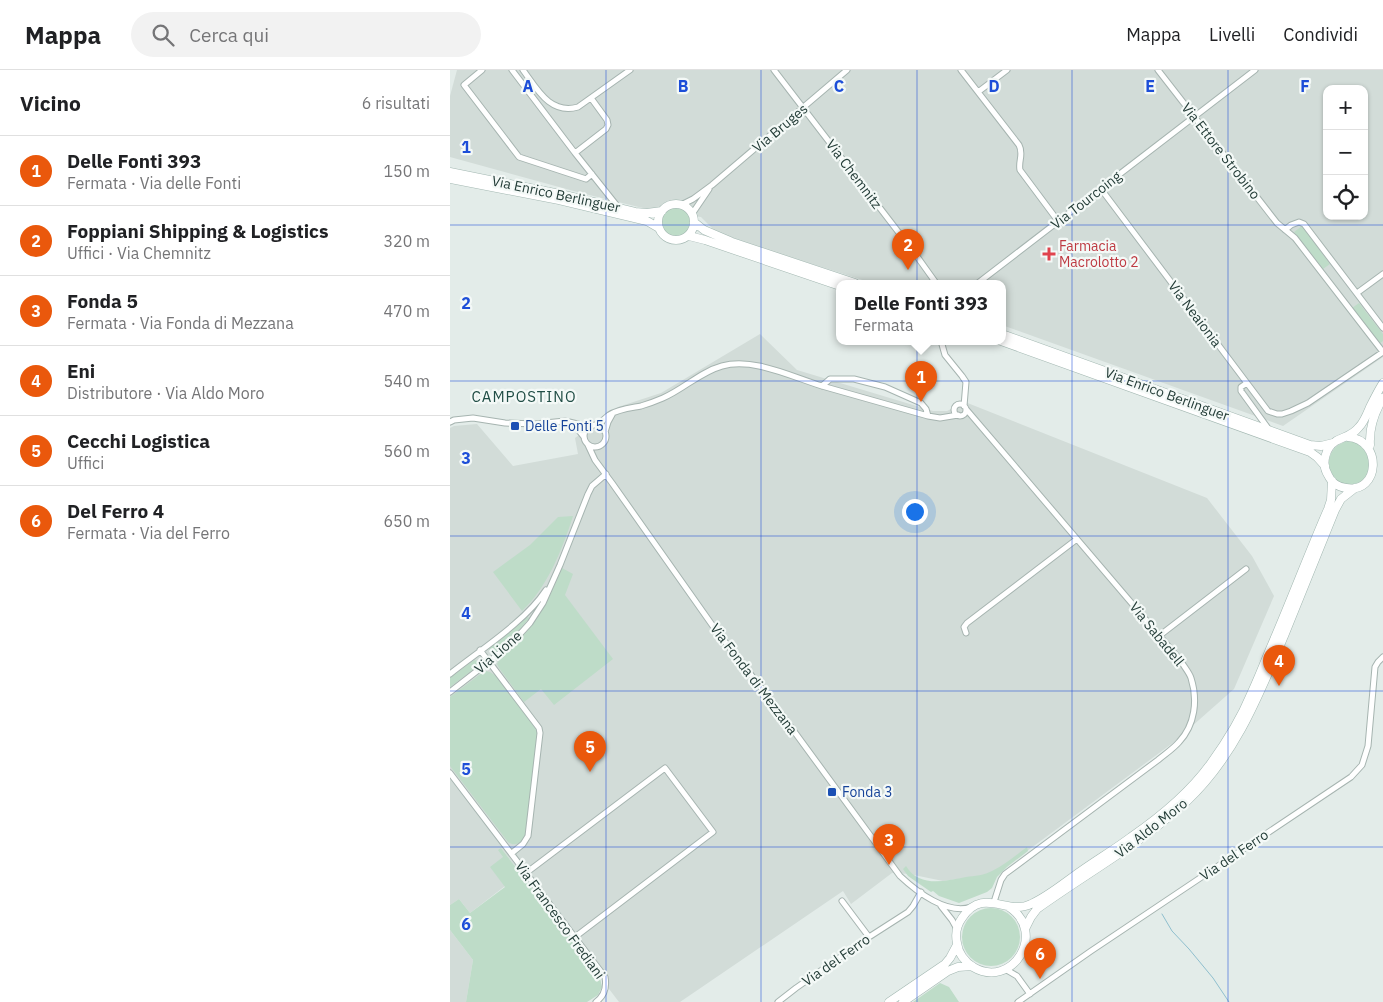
<!DOCTYPE html>
<html lang="it">
<meta charset="utf-8">
<style>
body{margin:0;font-family:"IBM Plex Sans",sans-serif;background:#f2f2f2;color:#202124}
.controls{position:absolute;right:15px;top:15px;display:grid;overflow:hidden;border-radius:10px;box-shadow:0 1px 4px #0004}
.controls button{width:45px;height:45px;display:grid;place-items:center;padding:0;border:0;border-bottom:1px solid #e0e0e0;background:#fff;color:#202124;font:25px sans-serif}
.you{position:absolute;left:464px;top:441px;width:18px;height:18px;margin:-12px;border:4px solid #fff;border-radius:50%;background:#1a73e8;box-shadow:0 0 0 8px #1a73e833}
.badge{display:grid;place-items:center;width:32px;height:32px;border-radius:50%;background:#ea580c;color:#fff;font-size:16px;font-weight:700}
.pin{position:absolute;translate:-50% -41px;filter:drop-shadow(0 1px 2px #0008)}
.pin::after{content:'';position:absolute;top:26px;width:18px;height:15px;background:inherit;clip-path:polygon(0 0,100% 0,50% 100%)}
.popup{position:absolute;left:386px;top:210px;width:170px;height:65px;box-sizing:border-box;display:grid;place-content:center;border-radius:10px;background:#fff;filter:drop-shadow(0 1px 4px #0005);font-size:16px;white-space:nowrap;color:#757577}
.popup b{font-size:19px;color:#202124}
.popup::after{content:'';position:absolute;left:50%;top:100%;margin-left:-10px;border:10px solid transparent;border-top-color:#fff}
.list{margin:0;padding:0;list-style:none}
h2{display:flex;justify-content:space-between;align-items:center;height:65px;margin:0;padding:0 20px;font-size:21px}
h2 small{font-size:16px;font-weight:400;color:#757577}
.list li{display:grid;grid-template-columns:32px 1fr auto;gap:15px;align-items:center;box-sizing:border-box;height:70px;padding:0 20px;border-top:1px solid #e0e0e0}
.list b{display:block;font-size:19px;white-space:nowrap}
.list p{margin:0;font-size:16px;white-space:nowrap;color:#757577}
.list em{font-size:16px;font-style:normal;color:#757577}
.icon{flex:none;width:28px;height:28px;fill:none;stroke:currentColor;stroke-width:2;stroke-linecap:round;stroke-linejoin:round}
.map{position:relative;flex:none;width:933px;height:932px;overflow:hidden}
header{display:flex;align-items:center;gap:30px;box-sizing:border-box;height:70px;padding:0 25px;background:#fff;border-bottom:1px solid #e0e0e0}
header strong{font-size:24px}
nav{display:flex;gap:28px;margin-inline-start:auto;font-size:18px}
.search{width:350px;height:45px;background:#f2f2f2;display:flex;align-items:center;gap:12px;box-sizing:border-box;padding:0 18px;border-radius:28px;color:#757577;font-size:19px}
main{display:flex}
aside{flex:1;background:#fff}
.map>svg:first-child{display:block}
.built{fill:#d2dcd8;fill-rule:evenodd}
.green{fill:#bedcc8}
.lines{fill:none;stroke-linecap:round;stroke-linejoin:round}
.stream{stroke:#8fbfce;stroke-width:1}
.street-casing{stroke:#a6b4b0;stroke-width:7}
.secondary-casing{stroke:#a2b7b1;stroke-width:9}
.street{stroke:#fff;stroke-width:5}
.secondary{stroke:#fff;stroke-width:8}
.grid{fill:none;stroke:#1d4ed8;stroke-width:1;stroke-opacity:0.55}
.health-dot{fill:#e0444e;stroke:#f4f9f7;stroke-width:2}
.transit-dot{fill:#1a4fb4;stroke:#f4f9f7;stroke-width:2}
.labels{text-anchor:middle;dominant-baseline:central;stroke-width:4.5;stroke-linejoin:round;paint-order:stroke}
.street-label{font-size:14px;fill:#243d38;stroke:#f4f9f7}
.health-label{font-size:14px;fill:#be3a42;stroke:#f4f9f7;text-anchor:start}
.transit-label{font-size:14px;fill:#164399;stroke:#f4f9f7;text-anchor:start}
.neighbourhood-label{font-size:15px;letter-spacing:1px;fill:#214e46;stroke:#f4f9f7}
.grid-label{font-size:16px;text-anchor:middle;font-weight:bold;fill:#1d4ed8;stroke:#f4f9f7;stroke-width:4.5;stroke-linejoin:round;paint-order:stroke}
</style>
<header>
<strong>Mappa</strong>
<div class="search"><svg class="icon" aria-label="search" viewBox="0 0 24 24"><circle cx="10" cy="10" r="6"/><path d="M15 15l6 6"/></svg>Cerca qui</div>
<nav><a>Mappa</a><a>Livelli</a><a>Condividi</a></nav>
</header>
<main>
<aside>
<h2>Vicino<small>6 risultati</small></h2>
<ul class="list">
<li><span class="badge">1</span><div><b>Delle Fonti 393</b><p>Fermata · Via delle Fonti</p></div><em>150 m</em></li>
<li><span class="badge">2</span><div><b>Foppiani Shipping &amp; Logistics</b><p>Uffici · Via Chemnitz</p></div><em>320 m</em></li>
<li><span class="badge">3</span><div><b>Fonda 5</b><p>Fermata · Via Fonda di Mezzana</p></div><em>470 m</em></li>
<li><span class="badge">4</span><div><b>Eni</b><p>Distributore · Via Aldo Moro</p></div><em>540 m</em></li>
<li><span class="badge">5</span><div><b>Cecchi Logistica</b><p>Uffici</p></div><em>560 m</em></li>
<li><span class="badge">6</span><div><b>Del Ferro 4</b><p>Fermata · Via del Ferro</p></div><em>650 m</em></li>
</ul>
</aside>
<div class="map">
<svg width="933" height="932" viewBox="0 0 933 932">
<rect width="100%" height="100%" fill="#e3ece9"/>
<path class="built" d="M7 0H933V287L833 356 552 255V213H422L302 175 265 161 251 147 197 139 131 123 0 87V26ZM877 19H914V146H877Z
M310 264 347 300 483 341H497L515 332 757 428 802 486 824 526 784 619 724 672 546 804 493 811 459 804 442 803 401 834 393 821 230 932H169L51 778 53 787 55 816 20 843 9 829 0 835V358L4 356 27 354 63 396 128 384 125 368 168 337 211 323Z
M0 860 23 890 16 932H0Z"/>
<path class="green" d="M212 152a14 14 0 1 1 28 0a14 14 0 1 1-28 0Z
M852 156 880 194 873 199 844 162Z
M909 233 933 264V271L929 274 902 238Z
M897 371H904L911 373 923 397 911 413C906 414 900 416 895 415 879 411 874 391 884 379 887 375 892 373 897 371Z
M123 446C113 478 97 518 72 541L43 502 80 475 108 447Z
M112 498 123 504 115 525 163 589 104 635 91 619 74 632 49 598 47 594 49 590C83 559 95 540 112 498Z
M78 547 79 548C69 561 58 572 45 583H41L39 579 40 577Z
M24 590 28 591V596L0 617V608Z
M36 601 40 602 46 606 86 659 88 664 75 767C71 773 65 777 58 772L0 696V627L29 605Z
M577 777 578 781 557 797 547 807 542 818 537 822 509 833 489 826 483 821 481 822 458 806 453 799 456 796C469 818 495 811 516 807 524 806 535 805 542 801 555 795 566 785 577 777Z
M51 778 150 908 152 917 148 925 137 932H16L23 890 0 860V835L9 829 20 843 55 817 40 797 53 787 48 780Z
M512 867a29 29 0 1 1 58 0a29 29 0 1 1-58 0Z
M490 913 499 917 509 932H463Z"/>
<g class="lines">
<path class="stream" d="M712 844 722 861 739 879 763 908 779 932"/>
<defs>
<path id="street" d="M32 0 14 15 69 87 136 109 142 104
M62 0 125 83
M73 0C87 19 100 45 128 37L180 0
M324 0 466 185 486 213
M511 0 569 75C574 84 568 91 570 100L608 151
M708 0 827 153 845 168 933 282
M528 22 557 0
M141 28 157 50 158 55 156 59 125 83 168 137
M651 119 818 341 827 344H832L841 341 858 333 933 282
M231 135 243 129 262 115 397 0
M242 144 259 119
M835 160 841 155 849 152 854 154 933 258
M528 213 805 0
M907 223 933 204
M491 271 495 285 512 306 516 312 514 336
M797 313 791 317V321L820 361
M372 316 380 309H404L435 317 471 333 476 339 478 346
M504 340a6 6 0 1 1 12 0a6 6 0 1 1-12 0Z
M516 339 731 591C734 597 739 602 741 608 748 630 745 655 729 672 723 679 715 684 708 690L555 804 551 810 544 832
M0 352 4 350 23 348 55 353 85 354 115 351 140 357
M117 352 126 357 134 367
M134 366a11 11 0 1 1 22 0a11 11 0 1 1-22 0Z
M147 356C151 352 155 348 159 345 168 339 180 338 191 336 198 334 206 331 213 328 234 319 250 302 272 296 303 287 342 307 372 316 407 326 442 336 478 346L490 348 508 345
M155 362 158 352 163 343
M138 375 145 390 162 413 265 559 327 638 450 806C467 822 497 845 521 837
M516 563 514 557 517 553 627 469
M709 566 796 499
M30 580 89 658 90 663 78 766 73 774 62 783
M0 604C30 580 75 552 96 520
M0 622 59 576 80 553 93 533 110 495 138 424 142 416 156 404
M0 703 155 907C157 918 154 926 146 932
M76 803 215 698 263 762 125 867
M392 831 419 867
M491 836 502 850 507 859
M555 899 567 906 580 924
M328 932 346 918 419 867 458 842 463 836 471 822
M568 932 641 881 901 707 912 695 918 676 925 597 928 592 933 587"/>
<path id="secondary" d="M0 102 110 124 185 142 197 143 212 141
M0 109 109 130 197 151 209 158
M208 152a18 18 0 1 1 36 0a18 18 0 1 1-36 0Z
M244 152 254 160 282 172 405 213
M239 166 255 170 390 216
M552 264 860 375 871 376 883 373
M551 271 860 382 867 387 875 396
M898 367C933 370 930 424 896 418 888 417 881 412 878 405 871 394 875 378 886 371 895 366 902 366 909 357 914 352 917 344 920 337 924 329 928 321 933 313
M920 375C919 358 924 343 933 328
M559 837C598 863 562 920 523 897 515 892 508 883 507 873 505 864 507 855 512 848 533 816 557 846 581 834 599 826 615 812 631 801 648 789 665 779 681 767 710 747 741 721 761 693 777 671 791 648 801 624 808 609 814 594 820 579 840 533 858 485 878 439L881 430 882 411
M575 859 581 847 587 839C637 803 692 773 737 731 785 686 809 625 834 566 851 524 868 482 885 440L891 429 905 418
M439 932 495 894 500 888 507 875
M453 932 498 901 508 897 522 896"/>
</defs>
<use href="#street" class="street-casing"/>
<use href="#secondary" class="secondary-casing"/>
<use href="#street" class="street"/>
<use href="#secondary" class="secondary"/>
</g>
<path class="grid" d="M156 0V932M311 0V932M467 0V932M622 0V932M778 0V932M0 155H933M0 311H933M0 466H933M0 621H933M0 777H933"/>
<path class="health-dot" d="M596.5 176.5h5v5h5v5h-5v5h-5v-5h-5v-5h5z"/>
<g class="transit-dot">
<rect x="60" y="351" width="10" height="10" rx="2.5"/>
<rect x="377" y="717" width="10" height="10" rx="2.5"/>
</g>
<g class="labels">
<g class="street-label">
<text transform="translate(330 58) rotate(-40)">Via Bruges</text>
<text transform="translate(771 81) rotate(52)">Via Ettore Strobino</text>
<text transform="translate(404 104) rotate(53)">Via Chemnitz</text>
<text transform="translate(106 124) rotate(12)">Via Enrico Berlinguer</text>
<text transform="translate(636 130) rotate(-38)">Via Tourcoing</text>
<text transform="translate(745 244) rotate(53)">Via Neaionia</text>
<text transform="translate(717 324) rotate(20)">Via Enrico Berlinguer</text>
<text transform="translate(707 564) rotate(51)">Via Sabadell</text>
<text transform="translate(48 582) rotate(-41)">Via Lione</text>
<text transform="translate(304 609) rotate(53)">Via Fonda di Mezzana</text>
<text transform="translate(701 758) rotate(-38)">Via Aldo Moro</text>
<text transform="translate(784 785) rotate(-34)">Via del Ferro</text>
<text transform="translate(110 850) rotate(54)">Via Francesco Frediani</text>
<text transform="translate(386 890) rotate(-35)">Via del Ferro</text>
</g>
<g class="health-label">
<text x="609" y="176">Farmacia<tspan x="609" dy="16">Macrolotto 2</tspan></text>
</g>
<g class="transit-label">
<text x="75" y="356">Delle Fonti 5</text>
<text x="392" y="722">Fonda 3</text>
</g>
<g class="neighbourhood-label">
<text x="74" y="326">CAMPOSTINO</text>
</g>
</g>
<g class="grid-label">
<text x="78" y="22">A</text>
<text x="233" y="22">B</text>
<text x="389" y="22">C</text>
<text x="544" y="22">D</text>
<text x="700" y="22">E</text>
<text x="855" y="22">F</text>
<text x="16" y="83">1</text>
<text x="16" y="239">2</text>
<text x="16" y="394">3</text>
<text x="16" y="549">4</text>
<text x="16" y="705">5</text>
<text x="16" y="860">6</text>
</g>
</svg>
<div class="controls">
<button>+</button>
<button>−</button>
<button><svg class="icon" aria-label="locate" viewBox="0 0 24 24"><circle cx="12" cy="12" r="6"/><path d="M12 2v4M12 18v4M2 12h4M18 12h4"/></svg></button>
</div>
<div class="you"></div>
<div class="pin badge" style="left:471px;top:332px">1</div>
<div class="popup"><b>Delle Fonti 393</b>Fermata</div>
<div class="pin badge" style="left:458px;top:200px">2</div>
<div class="pin badge" style="left:439px;top:795px">3</div>
<div class="pin badge" style="left:829px;top:616px">4</div>
<div class="pin badge" style="left:140px;top:702px">5</div>
<div class="pin badge" style="left:590px;top:909px">6</div>
</div>
</main>
